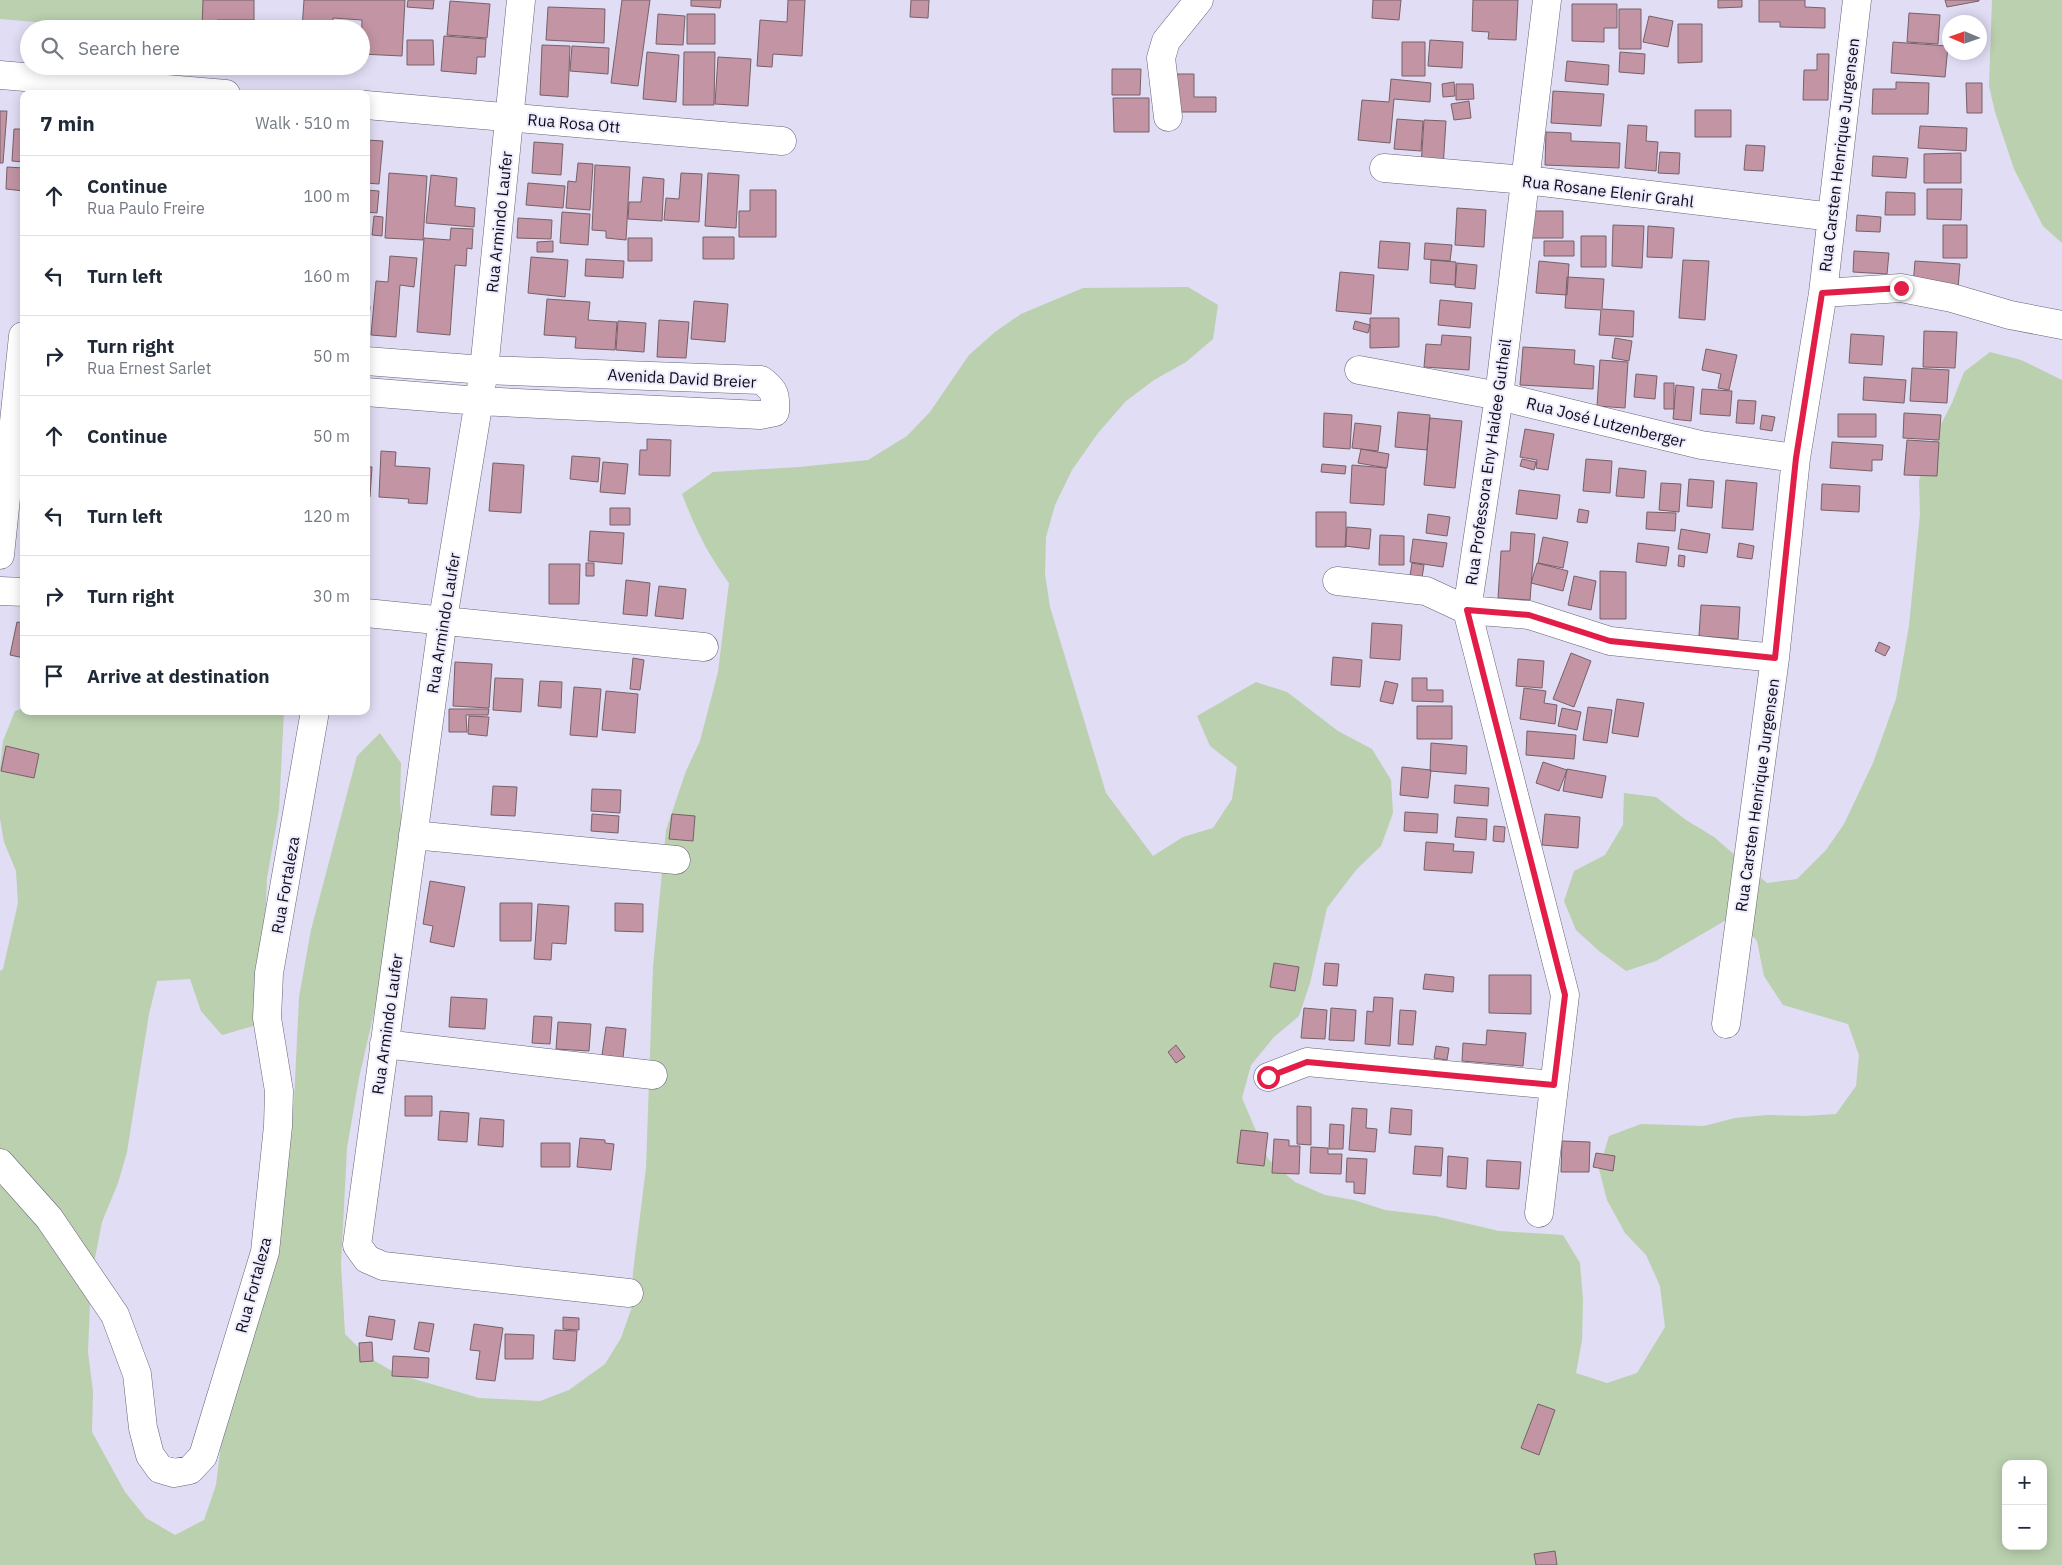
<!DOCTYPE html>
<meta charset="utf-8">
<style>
body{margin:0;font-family:"IBM Plex Sans",sans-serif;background:#f6f6f7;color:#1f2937}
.controls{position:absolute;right:15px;bottom:15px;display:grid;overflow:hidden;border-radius:10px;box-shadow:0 2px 12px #0003}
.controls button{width:45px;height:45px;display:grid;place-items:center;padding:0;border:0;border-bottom:1px solid #e0e1e3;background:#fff;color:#1f2937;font:25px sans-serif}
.compass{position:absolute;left:1942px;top:15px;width:45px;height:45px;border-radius:50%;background:#fff;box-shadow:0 2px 12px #0003;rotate:272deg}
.stop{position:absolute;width:15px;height:15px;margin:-11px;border:4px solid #e11d48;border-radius:50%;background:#fff}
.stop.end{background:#e11d48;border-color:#fff;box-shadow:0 1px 5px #0008}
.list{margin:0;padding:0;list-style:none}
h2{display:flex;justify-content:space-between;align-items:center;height:65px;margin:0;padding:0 20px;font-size:21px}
h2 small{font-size:16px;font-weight:400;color:#747a83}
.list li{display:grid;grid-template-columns:32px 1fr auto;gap:15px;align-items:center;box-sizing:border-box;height:80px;padding:0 20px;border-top:1px solid #e0e1e3}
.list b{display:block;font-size:19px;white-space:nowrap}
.list p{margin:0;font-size:16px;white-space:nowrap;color:#747a83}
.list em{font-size:16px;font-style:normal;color:#747a83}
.icon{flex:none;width:28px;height:28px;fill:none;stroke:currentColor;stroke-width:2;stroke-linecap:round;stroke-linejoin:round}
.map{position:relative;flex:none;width:2062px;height:1565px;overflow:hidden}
.search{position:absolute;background:#fff;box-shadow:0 2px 12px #0003;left:20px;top:20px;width:350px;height:55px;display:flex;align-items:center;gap:12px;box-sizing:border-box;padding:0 18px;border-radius:28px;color:#747a83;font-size:19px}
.panel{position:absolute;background:#fff;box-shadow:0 2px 12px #0003;left:20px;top:90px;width:350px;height:625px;border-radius:10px}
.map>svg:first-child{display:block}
.green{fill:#bad0ae;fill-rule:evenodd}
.building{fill:#c294a4;stroke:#776068}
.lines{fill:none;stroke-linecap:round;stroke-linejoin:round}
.minor-casing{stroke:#656277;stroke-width:29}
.minor{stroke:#fff;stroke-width:28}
.route{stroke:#e11d48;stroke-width:6}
.labels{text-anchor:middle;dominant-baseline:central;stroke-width:4;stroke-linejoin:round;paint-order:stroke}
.street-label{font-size:16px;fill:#0e0d14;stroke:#edebfe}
</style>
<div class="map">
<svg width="2062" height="1565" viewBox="0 0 2062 1565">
<rect width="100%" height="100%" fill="#e0ddf5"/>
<path class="green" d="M0 0H204L201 29H119L0 19Z
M1992 0H2062V243L2043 226 2014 169 1995 112 1989 86Z
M1188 287 1218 305 1213 339 1186 362 1154 380 1126 401 1098 433 1072 470 1055 505 1046 537 1045 574 1050 607 1106 793 1153 856 1183 837 1213 828 1232 799 1237 767 1210 746 1197 716 1256 682 1287 692 1338 731 1372 749 1391 780 1393 813 1381 846 1356 870 1327 908 1310 983 1299 1016 1274 1037 1251 1065 1242 1098 1268 1159 1295 1182 1325 1195 1354 1200 1385 1210 1435 1216 1499 1231 1563 1235 1580 1263 1583 1300 1582 1340 1576 1373 1607 1383 1637 1373 1665 1327 1660 1286 1646 1255 1625 1233 1607 1200 1599 1169 1609 1136 1641 1124 1704 1126 1735 1118 1767 1115 1805 1116 1836 1114 1856 1086 1859 1055 1848 1024 1783 1005 1764 976 1757 941 1733 916 1656 961 1626 971 1599 951 1576 930 1564 901 1574 871 1605 855 1623 825 1624 793 1656 797 1686 820 1714 837 1767 883 1797 879 1826 850 1844 824 1873 763 1896 699 1909 626 1920 514 1919 481 1927 451 1952 403 1964 372 1990 352 2021 360 2062 380V1565H0V971L3 969 18 903 16 871 4 842 0 819V768L3 741 15 711 24 708V711H284L279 810 267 878 263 981 257 1025 222 1035 201 1011 190 979 157 981 149 1014 127 1152 118 1183 102 1222 91 1278 88 1352 93 1392 92 1432 125 1492 146 1518 175 1535 204 1520 216 1485 224 1419 282 1165 294 1102 299 997 311 930 357 756 380 733 401 763 400 800 402 832 383 973 359 1078 347 1148 341 1264 345 1334 368 1357 397 1374 479 1398 540 1401 569 1390 605 1364 621 1338 632 1307 633 1272 646 1168 653 967 666 830 686 771 700 741 718 672 729 583C707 553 696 530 682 494L713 472 799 467 868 460 907 436 930 412 969 355 995 332 1021 314 1083 288ZM2006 1464H2043V1546H2006Z"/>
<path class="building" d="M203 0H254V20H217V29H202Z
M304 0H405L402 56 361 54 362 20 333 18V29H302Z
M408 0H434L433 9 407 7Z
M622 0H650L638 86 611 83Z
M691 0H721L720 8 691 6Z
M788 0H805L802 56 773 54 772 67 757 66 760 20 787 22Z
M911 0H929L928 18 910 17Z
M1373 0H1401L1399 20 1372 18Z
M1473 0H1518L1516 40 1488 39 1489 32 1472 31Z
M1718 0H1742V7L1718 8Z
M1759 0H1805V7L1825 8V28L1780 27V22H1759Z
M1945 0H1979V1L1947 7Z
M450 1 490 4 487 38 447 35Z
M1572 4H1617V28H1604V42L1572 41Z
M548 7 605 9 604 43 546 40Z
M1619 9H1641V49H1619Z
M1909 13 1940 15 1938 44 1907 42Z
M658 14 685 16 683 45 656 44Z
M687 14H715V44H687Z
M1649 16 1673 21 1668 47 1643 42Z
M1678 24H1702V62L1678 63Z
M444 36 486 39 485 57H477L476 74 441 71Z
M407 40H433L434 65H407Z
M1430 40 1463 42 1462 68 1428 66Z
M1402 42H1425V76H1402Z
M1893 42 1948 46 1945 77 1891 73Z
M542 45 570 46 568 97 540 95Z
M572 46 609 48 608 74 570 71Z
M647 52 679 55 676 102 643 99Z
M684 52H715L714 105H683Z
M1620 52 1645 54 1644 74 1619 72Z
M1817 54H1829L1828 100H1803L1804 70H1817Z
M718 57 751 59 748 106 715 104Z
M1567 61 1609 65 1608 85 1565 81Z
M1112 69H1141L1140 95H1112Z
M1168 74H1194V97H1216V112H1168Z
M1391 79 1431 83 1430 102 1394 99 1390 143 1358 140 1362 100 1389 102Z
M1454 82 1455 96 1443 97 1442 84Z
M1896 82 1929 83 1928 114H1872L1873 89H1896Z
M1966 83H1982V113H1967Z
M1456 84H1473L1474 99 1456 100Z
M1553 91 1604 94 1601 126 1551 123Z
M1113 98H1149V132H1114Z
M1469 101 1471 118 1454 120 1451 104Z
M1695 110H1731V137H1695Z
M0 111H7L3 163H0Z
M1397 119 1423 121 1421 151 1394 149Z
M1424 120 1446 121 1443 168 1421 166Z
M1628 125 1647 126 1646 141 1658 142 1656 171 1625 168Z
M1920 126 1967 128 1966 151 1918 148Z
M14 129H24V162L12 161Z
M1546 132 1571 133V141L1620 143 1619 168 1545 165Z
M366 140 383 141 379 184 366 183Z
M534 142 563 144 561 175 532 173Z
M1746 145 1765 146 1763 171 1744 170Z
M1660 152 1680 153 1679 174 1658 173Z
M1961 153V183H1924V154Z
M1873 156 1908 158 1906 178 1872 176Z
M578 163 593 164 590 210 566 208 568 181 576 182Z
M595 165 630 167 626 240 606 238V231L592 230Z
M7 167 24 168V191L6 189Z
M389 173 427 176 423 240 385 238Z
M681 173 702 174 699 222 664 220 666 198 679 199Z
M708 173 739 175 736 228 705 226Z
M431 175 457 178 455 206 475 208 474 227 426 223Z
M643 177 664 179 662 221 628 219 629 202H641Z
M528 183 565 186 563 208 526 205Z
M1927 189H1962L1961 220 1927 219Z
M366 190 379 191 377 213 366 212Z
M750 190H776V237H739V211H750Z
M1886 192 1915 193V215H1885Z
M1457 208 1486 210 1484 247 1455 245Z
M1531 211H1563V238H1530Z
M562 212 590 214 588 245 560 243Z
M1857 215 1881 217 1880 232 1856 231Z
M374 216 383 217 382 236 372 235Z
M518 218 552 220 551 239 517 238Z
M1613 225 1644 226 1642 268 1612 266Z
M1943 225H1967V258H1943Z
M1648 226 1674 228 1672 258 1647 257Z
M451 228 473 229 472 249 467 248 466 266 455 265 450 335 417 332 424 238 450 240Z
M1581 236H1606V267H1581Z
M703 237H734V259H703Z
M628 238H652V261H628Z
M553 241V252H537V242Z
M1380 241 1410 243 1408 270 1378 268Z
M1544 241H1574V256H1544Z
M1425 243 1452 245 1450 261 1424 259Z
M1854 251 1889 253 1887 274 1853 272Z
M390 256 417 258 414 287 400 285 396 337 371 335 376 281 388 282Z
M531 257 568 260 565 297 528 293Z
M586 259 624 261 623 278 585 276Z
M1431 260 1456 262 1455 285 1430 283Z
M1683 260 1709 261 1705 320 1679 318Z
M1539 261 1569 264 1567 295 1536 293Z
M1915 261 1960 264 1958 289 1913 286Z
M1457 263 1477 265 1475 289 1455 287Z
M1340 272 1374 275 1371 314 1336 311Z
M1567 277 1604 279 1602 309 1634 311 1633 337 1599 335 1601 310 1565 308Z
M547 299 590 302 588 320 617 322 615 350 575 348 576 337 544 335Z
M1440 300 1472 303 1470 328 1438 325Z
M694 301 728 304 725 342 691 339Z
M366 306H370L368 333H366Z
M1370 318H1399V347L1370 348Z
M659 320 689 322 686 358 657 357Z
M618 321 646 323 644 352 616 350Z
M1355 321 1370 325 1368 333 1353 329Z
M1924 331 1957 332 1955 368 1923 367Z
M1851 334 1884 336 1882 365 1849 363Z
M1442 335 1471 337 1469 370 1424 367 1426 344 1441 345Z
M1615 338 1632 341 1629 361 1612 358Z
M1523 347 1575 350 1574 364 1594 366 1593 389 1520 385Z
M1706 349 1737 355 1729 390 1718 388 1721 374 1702 370Z
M1600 360 1628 362 1625 408 1597 406Z
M1912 368 1949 370 1947 403 1910 401Z
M1636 374 1657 376 1655 399 1634 397Z
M1864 377 1906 380 1904 403 1863 400Z
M1664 383H1674V409H1664Z
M1676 385 1694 387 1691 421 1673 419Z
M1702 389 1732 391 1730 416 1700 414Z
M1738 400 1756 401 1754 424 1736 423Z
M1398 412 1430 415 1427 450 1395 447Z
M1324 413 1352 415 1350 449 1323 447Z
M1904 413 1941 415 1939 440 1903 438Z
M1838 414H1876V437H1838Z
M1762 415 1775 417 1772 431 1760 429Z
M1430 418 1462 421 1455 488 1424 485Z
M1355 423 1381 426 1378 451 1352 448Z
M1525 429 1554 434 1548 470 1536 468 1537 460 1520 457Z
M647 439 671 440 670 476 639 475 640 450H647Z
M1907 440 1939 442 1937 476 1904 475Z
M1832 442 1883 445 1882 460H1872V471L1830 468Z
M1361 449 1389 454 1387 468 1358 463Z
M381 451 396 452 395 466 430 468 427 504 408 503 409 499 379 497Z
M572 456 600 458 598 482 570 479Z
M1522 459 1536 462 1534 470 1520 466Z
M1586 459 1612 461 1610 493 1583 491Z
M603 462 628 464 625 494 600 492Z
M493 463 524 465 521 513 489 511Z
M1322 464 1346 466 1345 474 1321 472Z
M1352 465 1386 468 1384 505 1350 503Z
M366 466 372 467 370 497H366Z
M1619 468 1646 471 1644 498 1616 496Z
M1689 479 1714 481 1712 508 1687 506Z
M1726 480 1757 483 1753 530 1722 528Z
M1661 483 1681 484 1679 512 1659 510Z
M1822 484 1860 486 1859 512 1821 510Z
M1519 490 1560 495 1557 519 1516 514Z
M610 508H630V525H610Z
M1579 509 1589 511 1587 523 1577 522Z
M1316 512H1346V547H1316Z
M1647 512 1676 513 1675 531 1646 529Z
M1428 514 1450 517 1447 536 1426 533Z
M1347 527 1371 529 1369 549 1345 546Z
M1681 529 1710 534 1707 553 1678 549Z
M590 531 624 533 622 564 588 561Z
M1511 532 1535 534 1530 600 1498 598 1501 551H1510Z
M1380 535 1404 536V565H1379Z
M1543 537 1568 542 1563 568 1538 563Z
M1413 539 1447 543 1443 567 1410 562Z
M1638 543 1669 547 1666 566 1636 562Z
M1739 543 1754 546 1752 559 1737 557Z
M1679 555 1685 556 1684 567 1678 566Z
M586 563H594V576H586Z
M1412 563 1424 565 1422 578 1410 576Z
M1537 563 1568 571 1563 591 1531 583Z
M549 564H580L579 604H549Z
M1600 571 1626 572V619H1600Z
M1574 576 1596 581 1591 610 1568 605Z
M626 580 650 583 647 616 623 614Z
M659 586 686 589 683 619 655 616Z
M1701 605 1740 607 1738 639 1699 636Z
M17 622 24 623V658L10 655Z
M1372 623 1402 625 1400 660 1370 658Z
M1879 642 1890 647 1885 656 1875 651Z
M1571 653 1591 661 1574 707 1553 699Z
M1333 657 1362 660 1360 687 1331 685Z
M633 658 644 660 640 690 630 689Z
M1518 659 1544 661 1542 688 1516 686Z
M455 662 492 664 489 708 453 706Z
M495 678 523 679 521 712 493 710Z
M1412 678H1427V690H1443V702L1412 701Z
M540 681 562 682 561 708 538 706Z
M1385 681 1398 684 1393 704 1380 701Z
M574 687 601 689 597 737 570 735Z
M1524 688 1546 691 1544 703 1557 705 1555 724 1520 719Z
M606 691 638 694 635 733 602 730Z
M1617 699 1644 703 1638 737 1612 733Z
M1417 706H1452V739H1417Z
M1588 707 1612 710 1607 743 1583 740Z
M1562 708 1581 712 1577 730 1558 726Z
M449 709H489L488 715H466L467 732H449Z
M469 716 489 717 487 736 468 734Z
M1527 731 1576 735 1574 759 1526 755Z
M1431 743 1467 746 1466 774 1430 771Z
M6 746 39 754 34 778 1 771Z
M1543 762 1567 770 1559 791 1536 783Z
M1402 767 1431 770 1428 798 1400 795Z
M1567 769 1606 776 1602 798 1563 791Z
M1455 785 1489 788 1488 806 1454 803Z
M493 786 517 787 515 816 491 815Z
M592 789 621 790 620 813 591 811Z
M1405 812 1438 814 1437 833 1404 831Z
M592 814 619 816 618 833 591 831Z
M672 814 695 816 693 841 669 839Z
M1545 814 1580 817 1578 848 1542 845Z
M1457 817 1487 819 1486 840 1455 837Z
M1494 826 1505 827 1504 842 1493 841Z
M1426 842 1454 844 1453 851 1474 852 1472 873 1424 870Z
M430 881 465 887 454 947 430 942 433 926 423 924Z
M500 903H532L531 941H500Z
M615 903 643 904V932L615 931Z
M538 904 569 906 566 944 552 943 551 960 534 959Z
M1274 963 1299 967 1295 991 1270 987Z
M1325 963 1339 964 1337 986 1323 985Z
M1425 974 1454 977 1453 992 1423 989Z
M1489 975H1531V1014L1489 1013Z
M451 997 487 999 485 1029 449 1027Z
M1374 997 1393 998 1390 1046 1365 1044 1367 1011 1373 1012Z
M1304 1008 1327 1010 1325 1039 1301 1038Z
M1331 1008 1356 1010 1354 1041 1329 1040Z
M1400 1010 1416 1011 1413 1045 1398 1044Z
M534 1016 552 1017 550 1044 532 1043Z
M558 1022 591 1024 589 1051 556 1049Z
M606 1027 626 1029 623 1058 602 1055Z
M1487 1030 1526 1033 1523 1066 1462 1061 1463 1043 1486 1045Z
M1176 1045 1185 1057 1176 1063 1168 1052Z
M1436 1046 1449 1048 1447 1060 1434 1058Z
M405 1096H432V1116H405Z
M1297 1106 1311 1107V1145L1297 1144Z
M1352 1108 1367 1109 1366 1128 1377 1129 1375 1152 1349 1150Z
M1391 1108 1412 1110 1411 1135 1389 1133Z
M440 1111 469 1113 467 1142 438 1140Z
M480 1118 504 1120 503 1147 478 1145Z
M1330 1124 1344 1125 1343 1149H1329Z
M1241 1130 1268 1133 1264 1166 1237 1163Z
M580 1138 605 1140V1143L614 1144 611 1170 577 1167Z
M1274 1139 1289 1140V1146H1300L1299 1174 1272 1173Z
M1562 1141 1590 1142 1589 1172H1561Z
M541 1143H570V1167H541Z
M1415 1146 1443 1148 1441 1176 1413 1174Z
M1311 1147 1328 1148V1154H1342L1341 1174 1310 1173Z
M1596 1153 1615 1156 1613 1171 1593 1167Z
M1448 1156 1468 1158 1466 1189 1447 1187Z
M1347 1158 1367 1159 1365 1194 1354 1193V1182H1346Z
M1487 1160 1521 1162 1519 1189 1486 1187Z
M369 1316 395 1320 392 1340 366 1336Z
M563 1317 579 1318V1330L563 1329Z
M419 1322 434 1324 429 1352 414 1349Z
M474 1324 503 1328 495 1381 476 1379 480 1351 470 1350Z
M555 1330 577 1331 575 1361 553 1359Z
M505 1334 534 1335 533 1359H505Z
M372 1342 373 1361 360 1362 359 1343Z
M393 1356 429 1358 428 1378 392 1376Z
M1538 1404 1555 1410 1539 1455 1521 1448Z
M1555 1551 1557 1565H1536L1534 1554Z"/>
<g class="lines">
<defs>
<path id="minor" d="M521 0 484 370 443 619 357 1245 367 1259 383 1266 629 1293
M0 75 226 94
M366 105 782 141
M1168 117 1161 58 1166 41 1199 0
M1384 168 1526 180 1832 217
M1823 293 1901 288 1952 298 2010 315 2062 325
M366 361 484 370 761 380C775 390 776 395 775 412L760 415 479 401 366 392
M1359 370 1499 396 1701 445 1796 458
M0 555 23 336
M1337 581 1426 591 1467 610 1529 615 1610 641 1775 658
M0 591 24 592
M366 613 704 647
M413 835 676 860
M1726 1024 1775 658 1796 458 1823 293 1857 0
M384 1044 653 1075
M1268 1077 1307 1062 1554 1085
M0 1163 49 1218 115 1315 137 1374 143 1428 150 1455 160 1469 174 1473 190 1470 203 1456 265 1252 278 1126 279 1091 267 1018 269 973 315 711
M1539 1213 1565 995 1467 610 1499 396 1547 0"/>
</defs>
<use href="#minor" class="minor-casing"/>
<use href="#minor" class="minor"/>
</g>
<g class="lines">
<path class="route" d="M1268 1077 1307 1062 1554 1085 1565 995 1467 610 1529 615 1610 641 1775 658 1796 458 1822 293 1901 288"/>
</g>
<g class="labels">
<g class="street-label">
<text transform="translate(574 123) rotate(5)">Rua Rosa Ott</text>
<text transform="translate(1839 155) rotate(-83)">Rua Carsten Henrique Jurgensen</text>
<text transform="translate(1608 191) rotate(7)">Rua Rosane Elenir Grahl</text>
<text transform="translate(499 222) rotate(-84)">Rua Armindo Laufer</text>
<text transform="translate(682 378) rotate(3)">Avenida David Breier</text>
<text transform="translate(1606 422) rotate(14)">Rua José Lutzenberger</text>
<text transform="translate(1488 462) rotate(-82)">Rua Professora Eny Haidee Gutheil</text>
<text transform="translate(443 623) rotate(-81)">Rua Armindo Laufer</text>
<text transform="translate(1757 795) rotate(-82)">Rua Carsten Henrique Jurgensen</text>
<text transform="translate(285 885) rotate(-80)">Rua Fortaleza</text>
<text transform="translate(387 1024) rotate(-82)">Rua Armindo Laufer</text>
<text transform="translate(253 1285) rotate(-75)">Rua Fortaleza</text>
</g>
</g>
</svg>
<div class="controls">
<button>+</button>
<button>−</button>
</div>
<svg class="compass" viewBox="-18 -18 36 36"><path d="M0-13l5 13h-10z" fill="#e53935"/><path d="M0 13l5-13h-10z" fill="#747a83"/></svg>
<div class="stop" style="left:1268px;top:1077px"></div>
<div class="stop end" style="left:1901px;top:288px"></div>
<div class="search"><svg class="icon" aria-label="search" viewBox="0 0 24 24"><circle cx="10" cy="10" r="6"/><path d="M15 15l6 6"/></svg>Search here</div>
<section class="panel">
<h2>7 min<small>Walk · 510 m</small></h2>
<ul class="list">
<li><svg class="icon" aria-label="ahead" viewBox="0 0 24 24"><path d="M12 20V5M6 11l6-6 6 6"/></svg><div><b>Continue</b><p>Rua Paulo Freire</p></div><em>100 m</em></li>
<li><svg class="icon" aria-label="left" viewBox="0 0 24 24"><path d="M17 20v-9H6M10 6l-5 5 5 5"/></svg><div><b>Turn left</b></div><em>160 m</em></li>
<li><svg class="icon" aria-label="right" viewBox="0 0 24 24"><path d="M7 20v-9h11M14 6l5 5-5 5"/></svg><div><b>Turn right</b><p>Rua Ernest Sarlet</p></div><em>50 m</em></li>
<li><svg class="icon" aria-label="ahead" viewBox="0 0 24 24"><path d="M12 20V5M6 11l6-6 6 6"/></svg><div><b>Continue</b></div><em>50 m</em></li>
<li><svg class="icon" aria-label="left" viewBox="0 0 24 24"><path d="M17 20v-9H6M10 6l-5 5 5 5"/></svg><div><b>Turn left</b></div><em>120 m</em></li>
<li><svg class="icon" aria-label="right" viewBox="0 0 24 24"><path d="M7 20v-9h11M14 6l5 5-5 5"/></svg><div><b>Turn right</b></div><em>30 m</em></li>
<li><svg class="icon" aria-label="arrive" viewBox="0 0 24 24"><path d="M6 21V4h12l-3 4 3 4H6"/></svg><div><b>Arrive at destination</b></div></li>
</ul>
</section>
</div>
